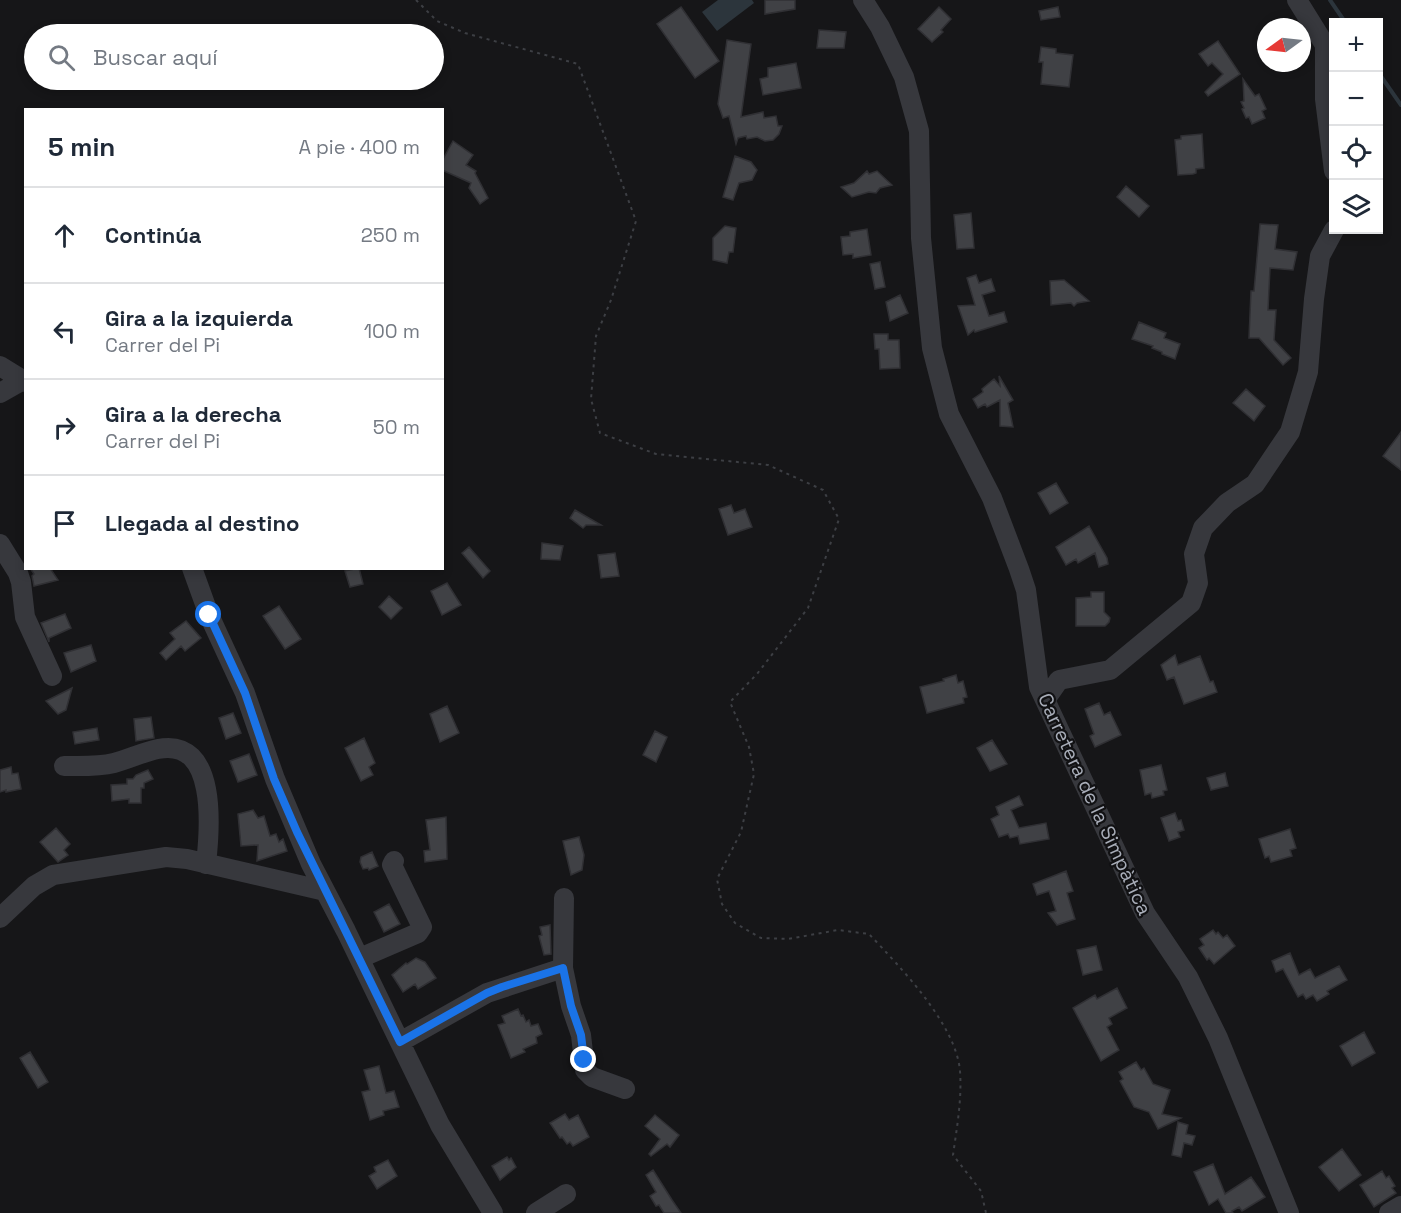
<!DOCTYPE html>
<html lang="es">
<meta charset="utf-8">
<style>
body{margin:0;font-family:"Space Grotesk",sans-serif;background:#f6f6f7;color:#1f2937}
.controls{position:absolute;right:18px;top:18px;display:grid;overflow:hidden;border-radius:0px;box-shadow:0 3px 9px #0003}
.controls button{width:54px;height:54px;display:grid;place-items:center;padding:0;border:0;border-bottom:2px solid #e0e1e3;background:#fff;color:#1f2937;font:30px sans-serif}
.compass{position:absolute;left:1257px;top:18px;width:54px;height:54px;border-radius:50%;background:#fff;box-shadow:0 3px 9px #0003;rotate:255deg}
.stop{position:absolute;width:18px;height:18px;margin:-14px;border:4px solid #1a73e8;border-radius:50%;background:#fff}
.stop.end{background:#1a73e8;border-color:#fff;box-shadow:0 2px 6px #0008}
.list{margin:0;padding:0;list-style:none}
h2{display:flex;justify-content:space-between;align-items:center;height:78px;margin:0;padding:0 24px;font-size:26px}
h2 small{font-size:20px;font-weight:400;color:#747a83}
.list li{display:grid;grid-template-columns:39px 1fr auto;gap:18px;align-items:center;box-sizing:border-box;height:96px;padding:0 24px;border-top:2px solid #e0e1e3}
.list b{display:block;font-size:22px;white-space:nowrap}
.list p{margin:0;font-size:20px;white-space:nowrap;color:#747a83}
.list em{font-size:20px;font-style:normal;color:#747a83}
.icon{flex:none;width:33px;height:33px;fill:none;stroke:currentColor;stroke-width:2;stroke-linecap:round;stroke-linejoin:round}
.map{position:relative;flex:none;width:1401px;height:1213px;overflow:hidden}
.search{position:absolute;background:#fff;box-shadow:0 3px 9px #0003;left:24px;top:24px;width:420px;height:66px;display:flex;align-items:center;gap:15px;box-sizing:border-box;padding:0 21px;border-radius:33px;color:#747a83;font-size:22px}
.panel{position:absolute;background:#fff;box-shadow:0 3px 9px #0003;left:24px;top:108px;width:420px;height:462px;border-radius:0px}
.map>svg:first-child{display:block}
.water{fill:#2c353c}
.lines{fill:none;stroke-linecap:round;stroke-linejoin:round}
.stream{stroke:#2c353c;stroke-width:4}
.building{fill:#404145;stroke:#303034;stroke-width:1.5}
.path{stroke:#3d3f44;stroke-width:2;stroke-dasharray:3 4.5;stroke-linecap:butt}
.minor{stroke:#37383d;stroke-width:20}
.route{stroke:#1a73e8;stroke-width:8}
.labels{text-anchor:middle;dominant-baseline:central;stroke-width:4.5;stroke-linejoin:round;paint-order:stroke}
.street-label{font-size:20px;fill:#a8adb8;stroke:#111113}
</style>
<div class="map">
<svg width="1401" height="1213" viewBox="0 0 1401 1213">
<rect width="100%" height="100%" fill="#161618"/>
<path class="water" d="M718 0H752L754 3 717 31 702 12Z"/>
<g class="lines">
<path class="stream" d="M1330 0 1345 22
M1378 72 1401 105"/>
</g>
<path class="building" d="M765 0H795V9L765 14Z
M681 7 719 61 695 78 657 24Z
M939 7 951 19 941 30 943 32 932 42 918 29Z
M1058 7 1060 17 1041 20 1039 11Z
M819 30 846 32 844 48H817Z
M727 40 751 44 741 117 763 112 764 118 776 116 778 126H782L779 134 773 140 765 141 757 137 747 139 746 136 738 138 736 144 729 116 723 118 718 104Z
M1218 41 1240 74 1208 96 1205 92 1223 74 1212 63 1208 66 1199 54Z
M1041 47 1056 49V53L1073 55 1069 87 1041 84 1043 62H1039Z
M796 63 801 88 763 95 760 79 768 77V68Z
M1243 79 1255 96 1259 94 1266 109 1262 111 1265 118 1252 124 1249 117 1246 118 1242 109 1244 108 1241 102 1244 101Z
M1202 134 1204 168 1196 169V173L1193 174 1178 175 1175 140 1181 139V136Z
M453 141 473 155 466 165 476 171 475 173 488 198 480 204 469 188 471 183 442 170V161Z
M735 156 751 162 757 170 752 180 739 183 733 200 723 197Z
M867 171 869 174 877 171 892 185 880 188 876 193 869 192 852 197 841 187 854 183Z
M1126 186 1149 206 1139 217 1117 197Z
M971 213 974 248 957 249 954 215Z
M1260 224 1278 225 1275 249 1297 252 1293 270 1270 268 1268 310H1276L1274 340 1291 358 1283 365 1259 338H1249L1251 291H1254Z
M725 226 736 228 733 252H729L727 263 713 260V238Z
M867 229 871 255 853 258V254L843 255 841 237 850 236V232Z
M880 262 885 287 875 289 870 264Z
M976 275 979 283 991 279 995 291 982 295 989 316 1004 312 1007 322 975 332 974 330 968 335 958 306 975 305 967 278Z
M1064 280 1089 301 1077 303 1074 306 1071 303 1051 305 1050 281Z
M900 295 908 313 890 321 886 302Z
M1139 322 1166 333 1164 338 1180 344 1175 359 1162 354V352L1152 348 1153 346 1132 339Z
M874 334H888V340H899L900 368 880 369 879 349H875Z
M999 376 1013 400 1008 403 1013 427 1000 426V400L987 407 985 404 978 408 973 399 983 392 982 389 994 379 1000 386Z
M1246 389 1265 406 1254 421 1233 403Z
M1401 432V470L1383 456Z
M1056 483 1068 503 1050 514 1038 493Z
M731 505 734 513 745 509 752 527 728 535 719 509Z
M575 510 601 525H586L583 528 570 518Z
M1089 526 1107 558 1108 564 1099 567 1095 553 1078 563 1076 559 1066 565 1056 547Z
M542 543 563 546 560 560 541 559Z
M469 547 490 571 483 578 462 553Z
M615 553 619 576 601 578 598 555Z
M30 568H50L58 580 34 586 32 576 34 574Z
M359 568 363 584 350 587 345 571Z
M447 583 461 605 442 615 431 591Z
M1091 592H1104V612L1110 618 1109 622 1105 626H1076V598L1091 597Z
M389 596 402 608 391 619 379 607Z
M279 606 301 639 285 649 263 616Z
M65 614 71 628 49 638V642L41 623Z
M186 621 201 638 185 651 181 646 166 660 160 653 175 639 170 633Z
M91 645 96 661 71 672 64 653Z
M1175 655 1178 665 1200 656 1210 682 1213 681 1217 692 1184 704 1174 677 1167 680 1161 665Z
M956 675 958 683 963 681 967 697 963 698 964 703 927 713 920 687 944 681 943 679Z
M72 688 66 710 58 714 46 701Z
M1099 703 1104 715 1110 712 1121 735 1095 747 1090 736 1094 734 1085 709Z
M447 706 459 733 440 742 430 714Z
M233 713 241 733 226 739 219 718Z
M151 717 154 738 136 741 134 719Z
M97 728 99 740 75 744 73 732Z
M655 731 667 737 656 762 643 755Z
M364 738 375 763 369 767 373 775 361 781 345 748Z
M992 740 1007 764 990 771 977 748Z
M249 754 257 775 238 782 230 761Z
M1161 765 1167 790 1163 791 1164 795 1152 798 1151 793 1145 795 1140 770Z
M11 767 12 774 18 773 21 789 6 792V790L0 792V770Z
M148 770 153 779 144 783V788H141V803H129V799L112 801 111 785 127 784V779H133L136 775Z
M1225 773 1228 786 1211 790 1207 778Z
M1019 796 1023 805 1011 810 1019 828 1046 823 1049 839 1020 844 1018 836 1010 838 1008 834 999 837 991 819 999 815 996 807Z
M253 810 258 818 264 816 270 836 276 834 279 842 283 839 287 851 257 861 258 845 241 846 238 814Z
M1175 813 1178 821 1181 820 1184 830 1178 832 1180 837 1169 841 1161 818Z
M446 817 447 859 425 862 424 851 430 850 426 820Z
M56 828 70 844 64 850 68 855 58 862 40 842Z
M1290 829 1296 848 1290 850 1292 856 1271 862 1269 856 1265 858 1259 839Z
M579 837 584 855 582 870 571 875 563 841Z
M372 852 378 866 369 870 368 868 363 869 360 862 361 857Z
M1066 871 1073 891 1067 893 1075 919 1057 925 1048 913 1056 911 1049 891 1037 895 1033 884Z
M389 904 400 924 384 932 374 912Z
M550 925 551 954 544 955 539 936 542 935 540 927Z
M1213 930 1216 934 1218 932 1223 938 1227 935 1235 946 1214 964 1209 958 1207 960 1199 948 1204 945 1200 939Z
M1096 946 1102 970 1083 975 1077 950Z
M1290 953 1299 975 1310 969 1315 978 1339 966 1347 980 1327 991 1329 994 1317 1001 1313 995 1306 999 1303 994 1298 997 1283 969 1276 972 1272 961Z
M416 958 425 962 436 978 418 989 415 984 403 992 392 975 406 963 407 964Z
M1117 988 1127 1008 1109 1018 1112 1024 1107 1027 1119 1050 1101 1061 1073 1008 1095 995 1097 999Z
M518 1009 521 1016 523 1015 526 1022 529 1020 531 1026 538 1024 542 1034 536 1037 537 1043 523 1049 525 1052 511 1058 498 1025 505 1023 502 1016Z
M1364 1032 1375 1053 1352 1066 1340 1046Z
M30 1052 48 1082 38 1088 20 1058Z
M1136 1062 1141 1070 1144 1068 1153 1084 1170 1090 1162 1114 1181 1118 1158 1129 1149 1112 1134 1107 1120 1081 1123 1079 1119 1072Z
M379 1066 386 1093 394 1091 399 1107 383 1111 384 1115 370 1120 362 1092 370 1090 364 1070Z
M565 1114 569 1120 578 1115 589 1137 573 1146 570 1142 567 1144 562 1137 560 1138 550 1123Z
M655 1115 679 1135 670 1147 667 1144 651 1156 649 1154 660 1139 645 1126Z
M1178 1122 1188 1125 1186 1134 1195 1136 1192 1145 1184 1143 1181 1157 1172 1155Z
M1342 1149 1361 1175 1339 1191 1319 1167Z
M507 1157 509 1160 511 1158 516 1167 500 1180 492 1166Z
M388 1160 397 1176 377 1189 369 1176 376 1172 374 1167Z
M1213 1164 1225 1194 1251 1177 1265 1197 1242 1211 1239 1207 1232 1211 1233 1213H1226L1218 1199 1209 1205 1194 1172Z
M653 1170 672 1200 681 1213H664L659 1205 656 1206 650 1196 656 1192 646 1175Z
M1382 1171 1386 1178 1389 1176 1395 1186 1392 1188 1396 1193 1374 1207 1360 1185Z"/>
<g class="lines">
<path class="path" d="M416 0 437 21 465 33 578 64 636 221 611 300 596 336 591 399 600 433 656 454 768 465 823 490 839 519 808 608 757 674 730 702 749 747 754 774 741 832 717 879 722 904 735 923 761 938 788 939 838 930 869 934C900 967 956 1024 960 1071 962 1099 957 1127 953 1155L981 1191 986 1213"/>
<path class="minor" d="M863 0 880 27 904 77 919 131 921 238 932 348 949 414 992 498 1019 569 1026 590 1039 687 1145 913 1188 977 1218 1038 1289 1213
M1297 0 1325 45V99L1334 171
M0 366 26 382
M0 393 23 380
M0 544 18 573 21 582 25 617 52 676
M192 568 209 615 245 693 275 779 311 864 346 931 440 1125 493 1213
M1045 700 1059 680 1110 670 1191 603 1198 583 1194 554 1203 528 1227 503 1255 484 1290 432 1308 372 1314 299 1320 256 1334 230
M64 766C81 766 98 767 114 763 129 759 143 752 158 749 218 737 210 829 206 864
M564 898 563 968 571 1006 581 1035 585 1070 592 1077 625 1089
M0 918 34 886 53 875 166 857 187 859 325 891
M360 958 418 933 422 927 392 865 394 861
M400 1042 487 993 563 968
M536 1213 566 1194
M1389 1213 1401 1206"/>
</g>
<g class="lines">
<path class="route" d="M209 615 245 693 274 779 297 832 400 1042 487 993 502 987 563 968 571 1006 581 1035 584 1060"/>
</g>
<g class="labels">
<g class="street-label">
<text transform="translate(1095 804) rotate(65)">Carretera de la Simpàtica</text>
</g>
</g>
</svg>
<div class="controls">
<button>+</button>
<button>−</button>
<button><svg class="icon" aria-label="locate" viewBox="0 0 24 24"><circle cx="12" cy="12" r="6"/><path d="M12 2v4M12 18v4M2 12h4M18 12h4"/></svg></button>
<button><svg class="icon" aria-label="layers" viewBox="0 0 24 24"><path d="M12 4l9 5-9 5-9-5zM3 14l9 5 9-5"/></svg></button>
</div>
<svg class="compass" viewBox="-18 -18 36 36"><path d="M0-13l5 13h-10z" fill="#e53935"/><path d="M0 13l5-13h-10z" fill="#747a83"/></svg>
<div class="stop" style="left:209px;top:615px"></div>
<div class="stop end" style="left:584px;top:1060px"></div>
<div class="search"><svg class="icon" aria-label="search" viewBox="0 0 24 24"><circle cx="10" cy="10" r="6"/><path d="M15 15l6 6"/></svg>Buscar aquí</div>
<section class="panel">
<h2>5 min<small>A pie · 400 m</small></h2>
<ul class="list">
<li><svg class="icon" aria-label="ahead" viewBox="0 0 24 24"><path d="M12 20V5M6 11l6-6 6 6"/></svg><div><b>Continúa</b></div><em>250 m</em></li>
<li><svg class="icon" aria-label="left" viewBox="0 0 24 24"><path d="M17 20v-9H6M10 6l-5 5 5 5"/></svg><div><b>Gira a la izquierda</b><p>Carrer del Pi</p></div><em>100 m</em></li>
<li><svg class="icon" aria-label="right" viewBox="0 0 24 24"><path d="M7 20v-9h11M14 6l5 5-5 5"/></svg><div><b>Gira a la derecha</b><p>Carrer del Pi</p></div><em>50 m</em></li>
<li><svg class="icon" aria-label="arrive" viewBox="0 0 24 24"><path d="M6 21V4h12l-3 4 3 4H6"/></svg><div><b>Llegada al destino</b></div></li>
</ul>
</section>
</div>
